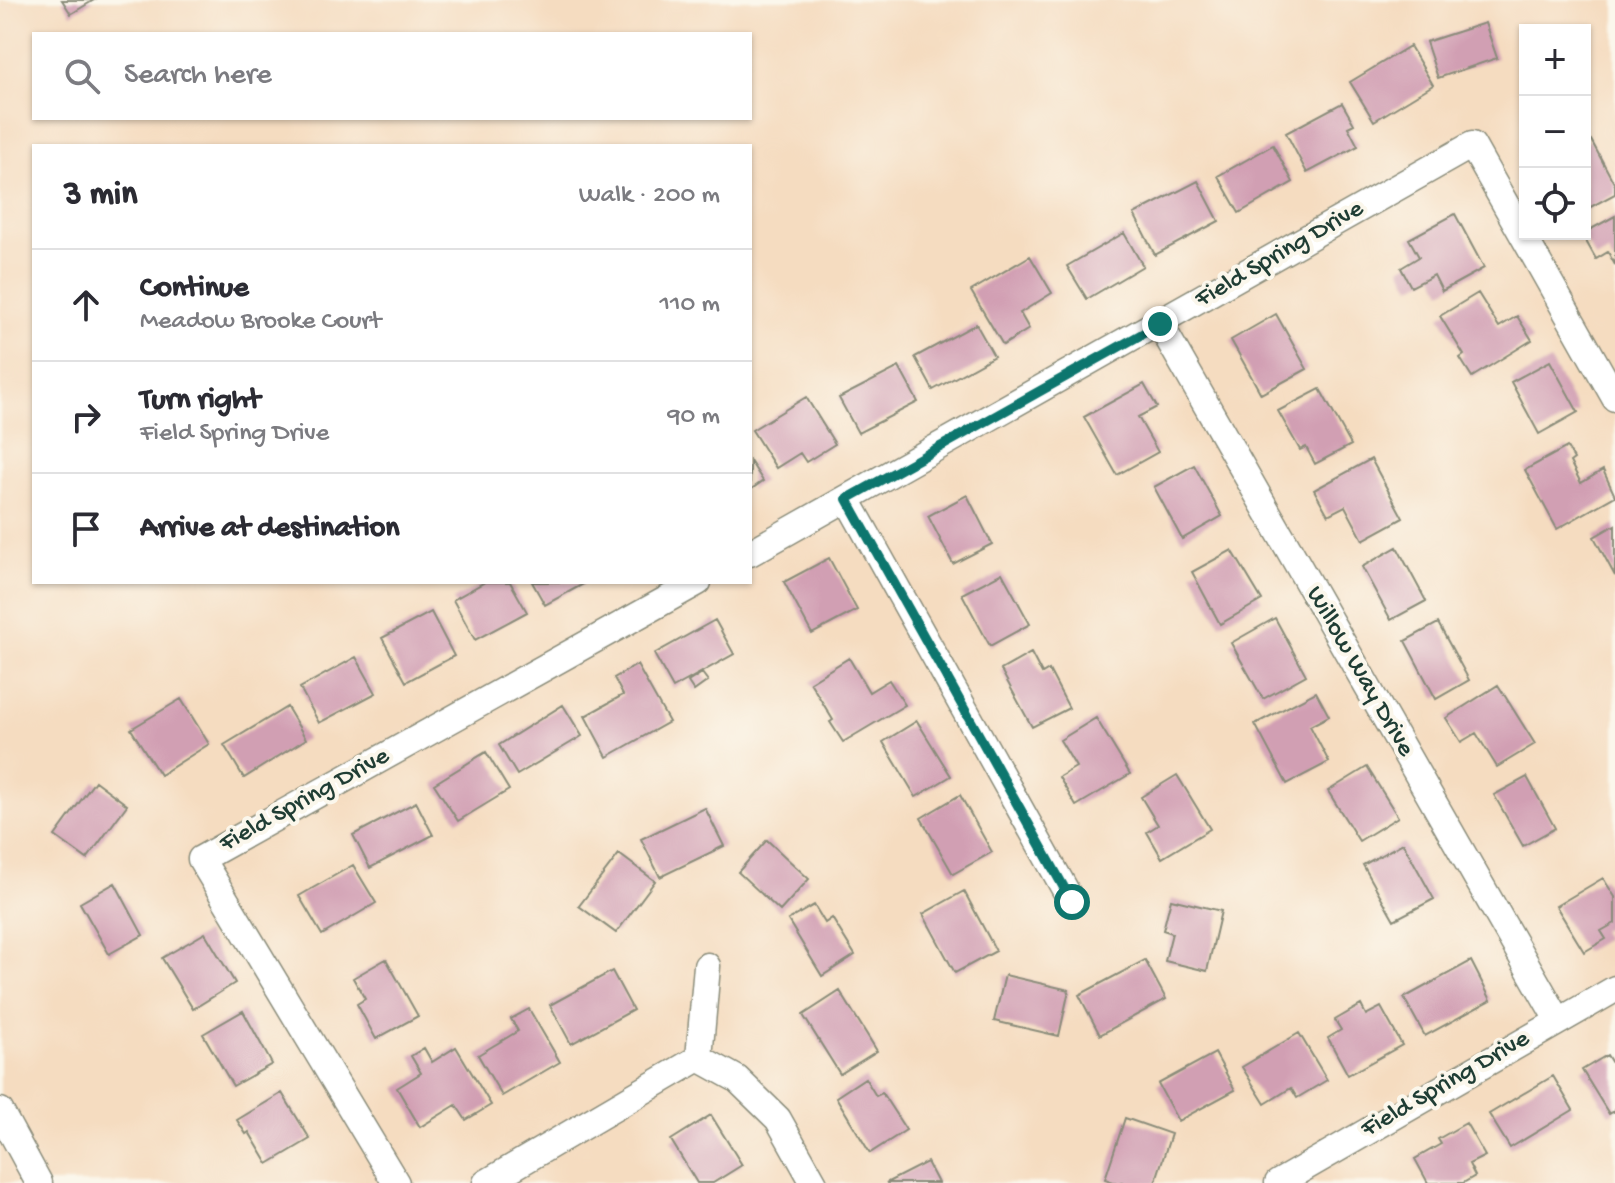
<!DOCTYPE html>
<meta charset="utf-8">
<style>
body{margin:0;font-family:"Gochi Hand",sans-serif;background:#f7f7f7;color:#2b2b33}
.controls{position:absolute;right:24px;top:24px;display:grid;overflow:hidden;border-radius:0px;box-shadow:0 2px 6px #0004}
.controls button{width:72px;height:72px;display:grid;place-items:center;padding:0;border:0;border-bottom:2px solid #e1e1e2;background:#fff;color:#2b2b33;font:40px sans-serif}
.stop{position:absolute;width:24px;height:24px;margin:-18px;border:6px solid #0f766e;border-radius:50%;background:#fff}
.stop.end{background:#0f766e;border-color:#fff;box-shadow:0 2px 8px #0008}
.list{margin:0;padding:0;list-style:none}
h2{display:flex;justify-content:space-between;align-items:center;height:104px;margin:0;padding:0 32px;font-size:34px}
h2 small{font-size:26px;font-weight:400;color:#7c7c81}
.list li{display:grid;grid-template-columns:52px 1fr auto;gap:24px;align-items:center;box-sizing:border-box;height:112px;padding:0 32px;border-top:2px solid #e1e1e2}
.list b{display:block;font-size:30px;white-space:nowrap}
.list p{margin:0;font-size:26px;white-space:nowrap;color:#7c7c81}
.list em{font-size:26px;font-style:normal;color:#7c7c81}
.icon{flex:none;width:44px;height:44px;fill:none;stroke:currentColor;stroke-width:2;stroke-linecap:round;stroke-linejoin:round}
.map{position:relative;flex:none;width:1615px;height:1183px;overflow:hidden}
.search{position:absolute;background:#fff;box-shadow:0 2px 6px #0004;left:32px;top:32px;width:720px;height:88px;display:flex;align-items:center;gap:20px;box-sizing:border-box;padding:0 28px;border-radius:0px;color:#7c7c81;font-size:30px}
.panel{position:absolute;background:#fff;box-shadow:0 2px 6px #0004;left:32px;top:144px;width:720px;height:440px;border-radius:0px}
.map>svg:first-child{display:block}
.building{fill:#d19fb3}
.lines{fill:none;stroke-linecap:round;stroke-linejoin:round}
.street-casing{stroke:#8a8c7a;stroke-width:29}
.street{stroke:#fff;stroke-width:26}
.route{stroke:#0f766e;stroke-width:10}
.labels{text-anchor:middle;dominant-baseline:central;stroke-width:8;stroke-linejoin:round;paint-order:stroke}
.street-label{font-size:26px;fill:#1f3d34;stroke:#fbf7ec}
</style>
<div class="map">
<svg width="1615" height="1183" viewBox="0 0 1615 1183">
<rect width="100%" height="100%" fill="#fbf7ec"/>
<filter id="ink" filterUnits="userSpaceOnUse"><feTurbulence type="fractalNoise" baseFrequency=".0125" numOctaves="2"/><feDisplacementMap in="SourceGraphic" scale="16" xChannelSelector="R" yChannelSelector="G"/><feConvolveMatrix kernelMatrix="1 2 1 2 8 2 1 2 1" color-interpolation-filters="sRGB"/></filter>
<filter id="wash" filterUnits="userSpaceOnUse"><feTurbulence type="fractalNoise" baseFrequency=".006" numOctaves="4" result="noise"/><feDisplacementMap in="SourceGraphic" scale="32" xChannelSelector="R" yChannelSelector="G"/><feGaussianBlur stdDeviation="1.8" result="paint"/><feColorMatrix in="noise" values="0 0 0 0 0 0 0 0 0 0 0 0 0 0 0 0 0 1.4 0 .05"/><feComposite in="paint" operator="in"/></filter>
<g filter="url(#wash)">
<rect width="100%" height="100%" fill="#f5dcc0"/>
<g id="blocks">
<path class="building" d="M62 0H94L71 14Z
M1485 23 1497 58 1438 78 1426 42Z
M1410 46 1433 85 1374 121 1350 82Z
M1342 103 1354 124 1348 127 1358 146 1307 173 1286 133Z
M1591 140 1615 185V194L1585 210V143Z
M1273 145 1293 182 1239 213 1218 176Z
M1198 181 1219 221 1155 255 1134 214Z
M1455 214 1484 268 1442 291 1434 275 1411 287 1401 268 1419 257 1409 239Z
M1615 216V265L1608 252 1596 259 1582 234Z
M1124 233 1143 266 1087 299 1067 266Z
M1030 256 1052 293 1020 313 1029 329 1003 345 971 291Z
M1478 293 1499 327 1517 316 1532 340 1472 377 1460 358 1464 355 1440 316Z
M1276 314 1307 369 1261 394 1231 340Z
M976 324 994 356 933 390 915 357Z
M1550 361 1578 412 1539 434 1511 382Z
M899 367 918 402 858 433 839 398Z
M1144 384 1157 407 1138 417 1158 452 1117 475 1084 417Z
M1320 389 1351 445 1315 464 1306 447 1300 450 1278 411Z
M806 397 835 444 806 462 800 453 776 468 752 430Z
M1567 447 1574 459 1570 462 1581 483 1603 470 1615 496 1557 529 1525 470Z
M1371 459 1403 518 1363 540 1345 506 1328 515 1314 490Z
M750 461 763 481 750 490Z
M1194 465 1222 516 1182 539 1154 487Z
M967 495 992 544 953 564 928 516Z
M1615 525V576L1594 537Z
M1397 547 1426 601 1391 620 1362 567Z
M1232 550 1262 600 1220 624 1192 572Z
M829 558 857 610 812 634 784 582Z
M1002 573 1030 624 990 646 962 594Z
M485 582H510L527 612 475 640 453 600Z
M532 582H587L545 605Z
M431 612 454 656 406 682 382 638Z
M1275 618 1306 675 1263 699 1231 643Z
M715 620 734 654 673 688 654 654Z
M1438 623 1469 680 1436 699 1405 641Z
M1031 653 1042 674 1049 670 1069 708 1032 727 1001 670Z
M356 657 376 693 319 723 300 688Z
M849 658 869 692 889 680 905 705 843 742 830 722 833 720 810 682Z
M637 665 669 722 607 757 585 716 623 695 614 678Z
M702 673 708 681 694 691 688 682Z
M1498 685 1535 744 1497 767 1476 733 1461 742 1446 718Z
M1316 692 1329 716 1310 726 1329 762 1287 784 1255 724Z
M181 699 209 744 160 775 131 729Z
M563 705 582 736 517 775 499 745Z
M287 707 306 739 244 778 224 745Z
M1096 718 1130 774 1076 806 1059 777 1076 767 1060 740Z
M917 721 951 776 916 797 883 742Z
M486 752 509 790 458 821 434 784Z
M1367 767 1398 817 1359 841 1328 791Z
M1177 775 1210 829 1162 858 1147 832 1158 825 1141 797Z
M1527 777 1555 828 1523 846 1494 795Z
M95 781 127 805 87 859 55 836Z
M960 795 992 852 953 874 921 818Z
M416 802 433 835 370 868 353 835Z
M705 808 724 846 660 877 641 839Z
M767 840 809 879 780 911 738 872Z
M1403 843 1434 899 1394 920 1363 865Z
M619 854 655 881 616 933 579 906Z
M353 865 376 903 322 935 299 896Z
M1603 878 1615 897V923L1601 931 1606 939 1584 952 1556 906Z
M115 883 143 935 109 954 80 903Z
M964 891 996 951 955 973 923 914Z
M1171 899 1221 911 1207 971 1165 961 1172 933 1163 930Z
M814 905 825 923 832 918 855 955 822 976 788 920Z
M205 933 235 983 193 1009 162 958Z
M386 959 418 1016 376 1039 357 1004 365 999 353 978Z
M1145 960 1166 999 1100 1035 1079 995Z
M1471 961 1491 1000 1425 1036 1404 998Z
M612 971 633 1010 571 1044 550 1005Z
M1005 975 1069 990 1059 1036 994 1021Z
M840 991 877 1051 840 1074 803 1015Z
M1361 1005 1366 1015 1381 1007 1402 1045 1348 1075 1328 1038 1341 1030 1335 1020Z
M529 1009 560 1062 502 1096 478 1055 518 1031 511 1019Z
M243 1011 272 1064 233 1086 203 1034Z
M1299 1033 1327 1080 1297 1098 1291 1088 1265 1104 1242 1067Z
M456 1047 491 1105 466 1120 456 1105 420 1127 397 1088 421 1073 411 1056 424 1048 432 1062Z
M1215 1053 1235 1090 1178 1121 1158 1084Z
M1607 1055 1612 1063 1615 1061V1111L1609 1114 1582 1070Z
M1553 1076 1573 1110 1510 1148 1489 1114Z
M865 1078 876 1096 882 1093 906 1130 870 1153 836 1097Z
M282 1093 310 1139 268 1164 249 1132 246 1134 237 1120Z
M711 1115 742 1165 713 1183H697L671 1140Z
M1125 1118 1171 1134 1155 1183H1116L1105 1179Z
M1466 1123 1485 1156 1469 1164 1475 1176 1463 1183H1428L1415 1159 1441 1144 1438 1139Z
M927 1162 938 1183H886Z"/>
</g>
</g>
<g filter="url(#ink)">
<use href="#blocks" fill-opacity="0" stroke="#8a8c7a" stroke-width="2"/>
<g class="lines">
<defs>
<path id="street" d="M1160 324 1558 1020
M847 499 1072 902
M750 553 1472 145 1615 398
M699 1058 737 1079 778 1119 814 1183
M0 1111 39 1183
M396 1183 201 859 698 582
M486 1183 699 1058 707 966
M1278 1183 1615 989"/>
</defs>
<use href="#street" class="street-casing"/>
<use href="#street" class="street"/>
</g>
</g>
<g class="lines" filter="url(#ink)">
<path class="route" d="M1072 902 847 499 1160 324"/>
</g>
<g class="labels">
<g class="street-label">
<text transform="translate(1280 255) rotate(-30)">Field Spring Drive</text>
<text transform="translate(1359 672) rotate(60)">Willow Way Drive</text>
<text transform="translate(305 801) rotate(-29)">Field Spring Drive</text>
<text transform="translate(1446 1085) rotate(-30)">Field Spring Drive</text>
</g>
</g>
</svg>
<div class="controls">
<button>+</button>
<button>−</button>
<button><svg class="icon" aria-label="locate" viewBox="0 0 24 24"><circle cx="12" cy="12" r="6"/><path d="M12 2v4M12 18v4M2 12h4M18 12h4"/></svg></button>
</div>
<div class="stop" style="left:1072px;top:902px"></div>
<div class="stop end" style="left:1160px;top:324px"></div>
<div class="search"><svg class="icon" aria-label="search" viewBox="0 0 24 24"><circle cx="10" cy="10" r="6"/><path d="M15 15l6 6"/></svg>Search here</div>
<section class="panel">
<h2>3 min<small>Walk · 200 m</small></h2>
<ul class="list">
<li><svg class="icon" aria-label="ahead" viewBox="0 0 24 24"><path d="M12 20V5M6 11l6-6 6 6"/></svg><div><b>Continue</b><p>Meadow Brooke Court</p></div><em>110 m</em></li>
<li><svg class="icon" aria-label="right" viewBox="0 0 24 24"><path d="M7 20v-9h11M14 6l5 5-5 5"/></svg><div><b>Turn right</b><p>Field Spring Drive</p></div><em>90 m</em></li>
<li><svg class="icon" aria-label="arrive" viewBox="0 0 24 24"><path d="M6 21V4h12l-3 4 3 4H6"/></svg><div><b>Arrive at destination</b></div></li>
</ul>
</section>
</div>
